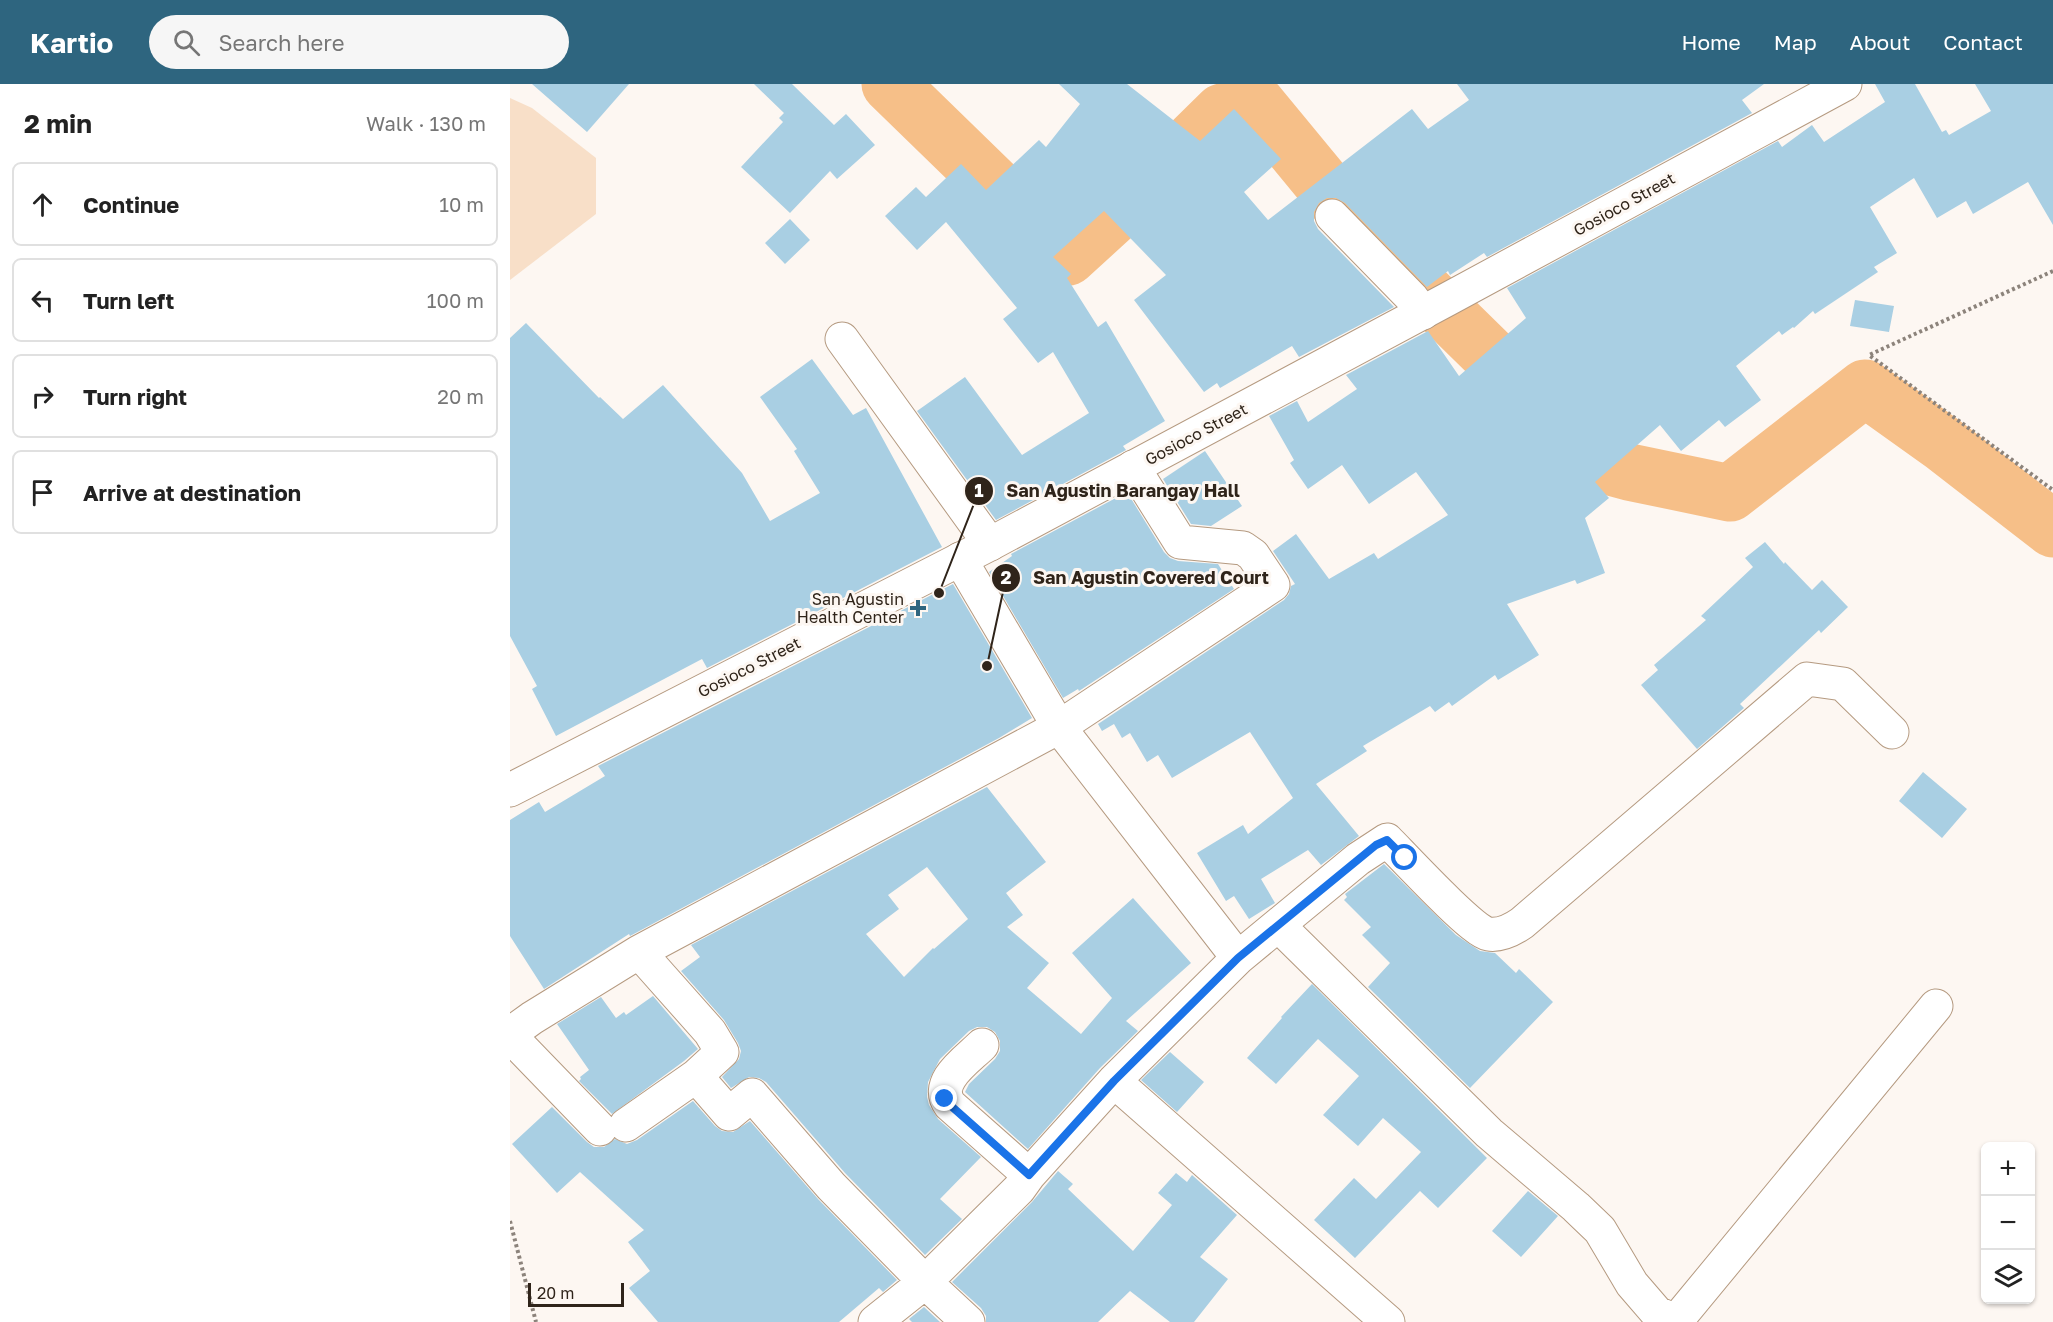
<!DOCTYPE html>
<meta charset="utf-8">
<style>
body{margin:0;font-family:"Golos Text",sans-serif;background:#f6f6f6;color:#222}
.controls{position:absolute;right:18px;bottom:18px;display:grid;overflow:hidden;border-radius:9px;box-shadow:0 2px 4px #0004}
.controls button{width:54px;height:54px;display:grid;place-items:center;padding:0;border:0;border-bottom:2px solid #e0e0e0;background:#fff;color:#222;font:30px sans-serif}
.scale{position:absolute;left:18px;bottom:15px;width:96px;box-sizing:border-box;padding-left:6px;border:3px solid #2f241a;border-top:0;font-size:16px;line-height:21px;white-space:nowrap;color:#2f241a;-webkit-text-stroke:4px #fdf7f2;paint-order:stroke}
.stop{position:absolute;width:18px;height:18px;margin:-14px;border:4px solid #1a73e8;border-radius:50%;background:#fff}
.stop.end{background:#1a73e8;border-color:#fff;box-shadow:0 2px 6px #0008}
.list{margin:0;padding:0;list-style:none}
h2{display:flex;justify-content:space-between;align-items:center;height:78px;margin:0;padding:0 24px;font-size:26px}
h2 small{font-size:20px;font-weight:400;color:#767676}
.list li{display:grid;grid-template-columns:39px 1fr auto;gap:18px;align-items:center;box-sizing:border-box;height:84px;margin:0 12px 12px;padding:0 12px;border:2px solid #e0e0e0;border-radius:9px}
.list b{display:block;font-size:22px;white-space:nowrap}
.list em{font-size:20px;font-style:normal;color:#767676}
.icon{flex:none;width:33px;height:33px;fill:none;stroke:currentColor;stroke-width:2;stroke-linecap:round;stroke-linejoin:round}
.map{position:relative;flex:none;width:1543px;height:1238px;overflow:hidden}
header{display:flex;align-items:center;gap:36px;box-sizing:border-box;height:84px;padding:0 30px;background:#2e657f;color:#fff}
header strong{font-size:28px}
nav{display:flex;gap:33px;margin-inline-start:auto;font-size:21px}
.search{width:420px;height:54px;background:#f6f6f6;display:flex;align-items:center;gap:15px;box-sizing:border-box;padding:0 21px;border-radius:33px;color:#767676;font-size:22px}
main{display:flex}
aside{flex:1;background:#fff}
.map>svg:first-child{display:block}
.green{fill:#f8dfc8}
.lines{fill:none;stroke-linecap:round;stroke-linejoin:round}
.river{stroke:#f6bf88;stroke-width:57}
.building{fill:#a9cfe3;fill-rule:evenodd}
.minor-casing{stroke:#b59a80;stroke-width:35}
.tertiary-casing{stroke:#b59a80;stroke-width:35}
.path{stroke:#8c837b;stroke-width:4;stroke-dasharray:3 3;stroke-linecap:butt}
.minor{stroke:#fff;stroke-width:33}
.tertiary{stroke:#fff;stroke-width:33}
.route{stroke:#1a73e8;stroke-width:8}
.poi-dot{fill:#2e657f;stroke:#fdf7f2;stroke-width:2}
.labels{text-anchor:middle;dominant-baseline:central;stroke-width:6;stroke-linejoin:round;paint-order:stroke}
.street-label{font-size:16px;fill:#2f241a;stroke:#fdf7f2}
.poi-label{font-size:16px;fill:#2f241a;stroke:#fdf7f2;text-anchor:end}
.leader{fill:none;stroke:#2f241a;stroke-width:2}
.callout-dot{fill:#2f241a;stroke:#fdf7f2;stroke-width:2}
.mark-label{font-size:18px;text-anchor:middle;font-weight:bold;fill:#fff}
.callout-label{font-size:18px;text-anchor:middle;font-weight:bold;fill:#2f241a;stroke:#fdf7f2;stroke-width:6;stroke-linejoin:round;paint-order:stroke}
</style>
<header>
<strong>Kartio</strong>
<div class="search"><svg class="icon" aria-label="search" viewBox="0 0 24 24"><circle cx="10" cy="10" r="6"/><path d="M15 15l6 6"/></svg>Search here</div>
<nav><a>Home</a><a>Map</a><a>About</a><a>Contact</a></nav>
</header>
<main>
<aside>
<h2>2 min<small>Walk · 130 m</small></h2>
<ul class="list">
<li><svg class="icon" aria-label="ahead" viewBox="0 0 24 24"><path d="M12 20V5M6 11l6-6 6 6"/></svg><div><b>Continue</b></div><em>10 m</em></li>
<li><svg class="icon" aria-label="left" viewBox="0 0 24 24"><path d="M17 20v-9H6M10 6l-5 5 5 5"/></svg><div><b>Turn left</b></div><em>100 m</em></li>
<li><svg class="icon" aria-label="right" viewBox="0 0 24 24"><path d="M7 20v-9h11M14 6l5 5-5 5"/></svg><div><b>Turn right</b></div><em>20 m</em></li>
<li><svg class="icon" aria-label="arrive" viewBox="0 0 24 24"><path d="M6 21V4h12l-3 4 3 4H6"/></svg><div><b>Arrive at destination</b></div></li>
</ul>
</aside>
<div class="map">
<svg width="1543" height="1238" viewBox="0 0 1543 1238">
<rect width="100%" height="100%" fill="#fdf7f2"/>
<path class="green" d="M0 14 22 24 86 74V130L0 196Z"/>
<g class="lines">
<path class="river" d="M380 0 558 173 651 88 712 28 746 19 845 139 1005 296 1082 378 1119 388 1220 409 1355 304 1432 359 1543 445"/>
</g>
<path class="building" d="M22 0H119L77 48Z
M244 0H282L324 41 336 30 365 61 327 95 320 87 280 129 231 83 273 38 269 34 274 29Z
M549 0H617L690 57 724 25 771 75 734 108 758 136 902 25 918 45 959 16 947 0H1254L1232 16 1242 29 977 173 974 169 940 191 938 187 917 203 835 119 826 114H817L809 119 804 128V137L808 145 884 223 789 273 782 262 710 304 707 299 694 308 624 216 656 191 594 127 543 173 561 190 557 194 588 243 596 237 655 337 613 362 616 366 486 436 407 327 455 293 512 371 579 329 543 268 528 279 493 235 507 224 436 138 407 166 375 132 406 103 416 113 451 80 476 106 529 56 536 63 570 20Z
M1365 0H1405L1432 48 1436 46 1439 51 1481 27 1465 0H1543V141L1518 98 1463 130 1456 117 1427 134 1404 94 1360 123 1387 169 1364 183 1368 188 1305 230 1303 227 1284 244 1283 243 1272 251 1269 247 1226 282 1251 316 1215 343 1209 336 1171 367 1150 341 1085 398 1099 414 1075 434 1095 489 1067 500 1065 496 997 520 1029 571 988 596 985 591 942 622 939 618 925 628 920 622 853 662 857 667 806 700 849 752 811 781 798 766 751 795 765 819 739 835 724 812 716 817 687 769 733 741 738 750 783 714 740 648 662 694 648 671 637 678 620 649 612 654 604 640 592 647 588 640 774 516 779 510 781 502 785 500 763 467 786 450 819 495 864 469 868 475 938 431 906 388 859 420 832 381 798 405 780 379 784 376 759 332 787 317 798 338 847 305 836 291 918 247 949 292 1016 234 997 204 1268 57 1272 63 1302 41 1314 58 1375 18Z
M280 135 300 156 275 180 255 159Z
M1345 216 1384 222 1379 248 1340 242Z
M16 239 89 314 90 313 113 335 153 301 232 389 260 437 310 409 284 367 287 365 250 313 302 275 343 331 356 324 432 463 197 584 192 575 46 652 22 605 27 602 0 552V254Z
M695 367 732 422 701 442 681 440 653 395Z
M617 408 654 468 660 474 668 477 708 480 724 505 569 607 568 605 553 614 479 488 502 472 501 470Z
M1255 458 1274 480 1275 478 1302 506 1312 496 1338 523 1311 549 1309 546 1230 620 1234 624 1187 665 1131 601 1148 586 1144 581 1196 536 1191 532 1243 483 1235 474Z
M443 500 522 634 489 654 120 852 119 850 34 905 0 852V736L29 718 35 728 95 692 88 682Z
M1413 688 1457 725 1432 754 1389 717Z
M477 703 536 778 496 809 513 831 497 843 539 879 517 904 571 950 602 914 562 869 623 814 681 879 616 937 628 947 590 984 518 1065 455 1008 459 1000 485 975 490 967V957L485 948 477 943H467L459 947 430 975 418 998 417 1013 419 1021 428 1035 471 1073 430 1115 452 1135 415 1171 335 1089 256 998 249 994 239 993 221 1004 212 993 229 975 231 967 228 959 214 936 171 887 190 873 181 861ZM417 783 458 835 424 865 423 864 394 893 356 850 389 825 378 811Z
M874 780 946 851 970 867 985 869 1006 889 1009 885 1043 918 960 1004 858 903 880 879 852 851 861 843 834 816 837 813 835 810Z
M802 900 977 1074 928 1124 910 1107 845 1174 804 1136 844 1094 866 1115 911 1068 873 1034 848 1062 813 1031 849 992 808 955 766 1000 737 974 772 934 771 933Z
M143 912 188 965 174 977 102 1030 69 997 71 995 70 993 79 986 47 940 91 913 106 934 114 928 116 931Z
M660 968 694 998 667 1028 631 996Z
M183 1017 205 1042 212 1047 223 1048 240 1037 308 1115 387 1196 373 1208 369 1204 329 1238H148L119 1204 140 1187 118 1158 134 1146 70 1088 47 1109 2 1060 42 1023 77 1058 84 1063H94L105 1055 117 1060 127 1056Z
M548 1087 563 1100 558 1105 623 1167 662 1121 648 1109 666 1089 677 1098 682 1091 727 1131 690 1173 718 1195 684 1238H660L620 1207 588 1238H476V1232L471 1224 442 1198 522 1118Z
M1018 1107 1048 1132 1011 1173 982 1147Z
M414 1223 430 1238H402L399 1235Z"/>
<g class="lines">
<defs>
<path id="minor" d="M822 132 902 214 913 229
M332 255 480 460
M450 475 549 643 728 874
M769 842 979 1049 1066 1123 1090 1146 1122 1200 1147 1229 1161 1235 1172 1230 1426 922
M0 950 22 934 129 868 549 643 763 501 743 471 733 464 670 458 623 383
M0 952 90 1045
M186 992 219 1030 242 1011 321 1102 415 1198 365 1238
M604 997 878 1238
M116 1041 186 992 212 968 200 948 129 868
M519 1091 604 997 728 874 848 775 877 756C892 771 963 848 978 850 991 852 1002 846 1012 839L1297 595 1333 600 1382 648
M458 1238 415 1198 509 1105 519 1091 440 1021C423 998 457 976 472 961"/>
<path id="tertiary" d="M0 706 480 460 938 215 1335 0"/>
</defs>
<use href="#minor" class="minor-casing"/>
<use href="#tertiary" class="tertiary-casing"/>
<path class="path" d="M1543 187 1359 271 1543 406
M0 1137 26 1238"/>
<use href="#minor" class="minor"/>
<use href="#tertiary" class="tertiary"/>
</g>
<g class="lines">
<path class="route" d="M435 1015 440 1021 519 1091 604 997 728 874 866 761 877 756 895 774"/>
</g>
<path class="poi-dot" d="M405 515h6v6h6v6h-6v6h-6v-6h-6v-6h6z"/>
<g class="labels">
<g class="street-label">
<text transform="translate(1114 120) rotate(-29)">Gosioco Street</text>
<text transform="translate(686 350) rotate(-28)">Gosioco Street</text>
<text transform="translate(239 583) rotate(-27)">Gosioco Street</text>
</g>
<g class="poi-label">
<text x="394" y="515">San Agustin<tspan x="394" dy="18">Health Center</tspan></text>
</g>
</g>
<path class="leader" d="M429 509L469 407M477 582L496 494"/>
<g class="callout-dot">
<circle cx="429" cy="509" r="6"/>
<circle cx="477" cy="582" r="6"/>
<circle cx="469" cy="407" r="15"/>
<circle cx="496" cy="494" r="15"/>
</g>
<g class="mark-label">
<text x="469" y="413">1</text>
<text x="496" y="500">2</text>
</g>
<g class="callout-label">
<text x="613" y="413">San Agustin Barangay Hall</text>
<text x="641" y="500">San Agustin Covered Court</text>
</g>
</svg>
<div class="controls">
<button>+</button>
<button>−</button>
<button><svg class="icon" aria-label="layers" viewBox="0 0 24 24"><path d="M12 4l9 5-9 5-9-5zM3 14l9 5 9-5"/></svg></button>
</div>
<div class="scale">20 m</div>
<div class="stop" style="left:895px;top:774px"></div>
<div class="stop end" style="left:435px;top:1015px"></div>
</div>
</main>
